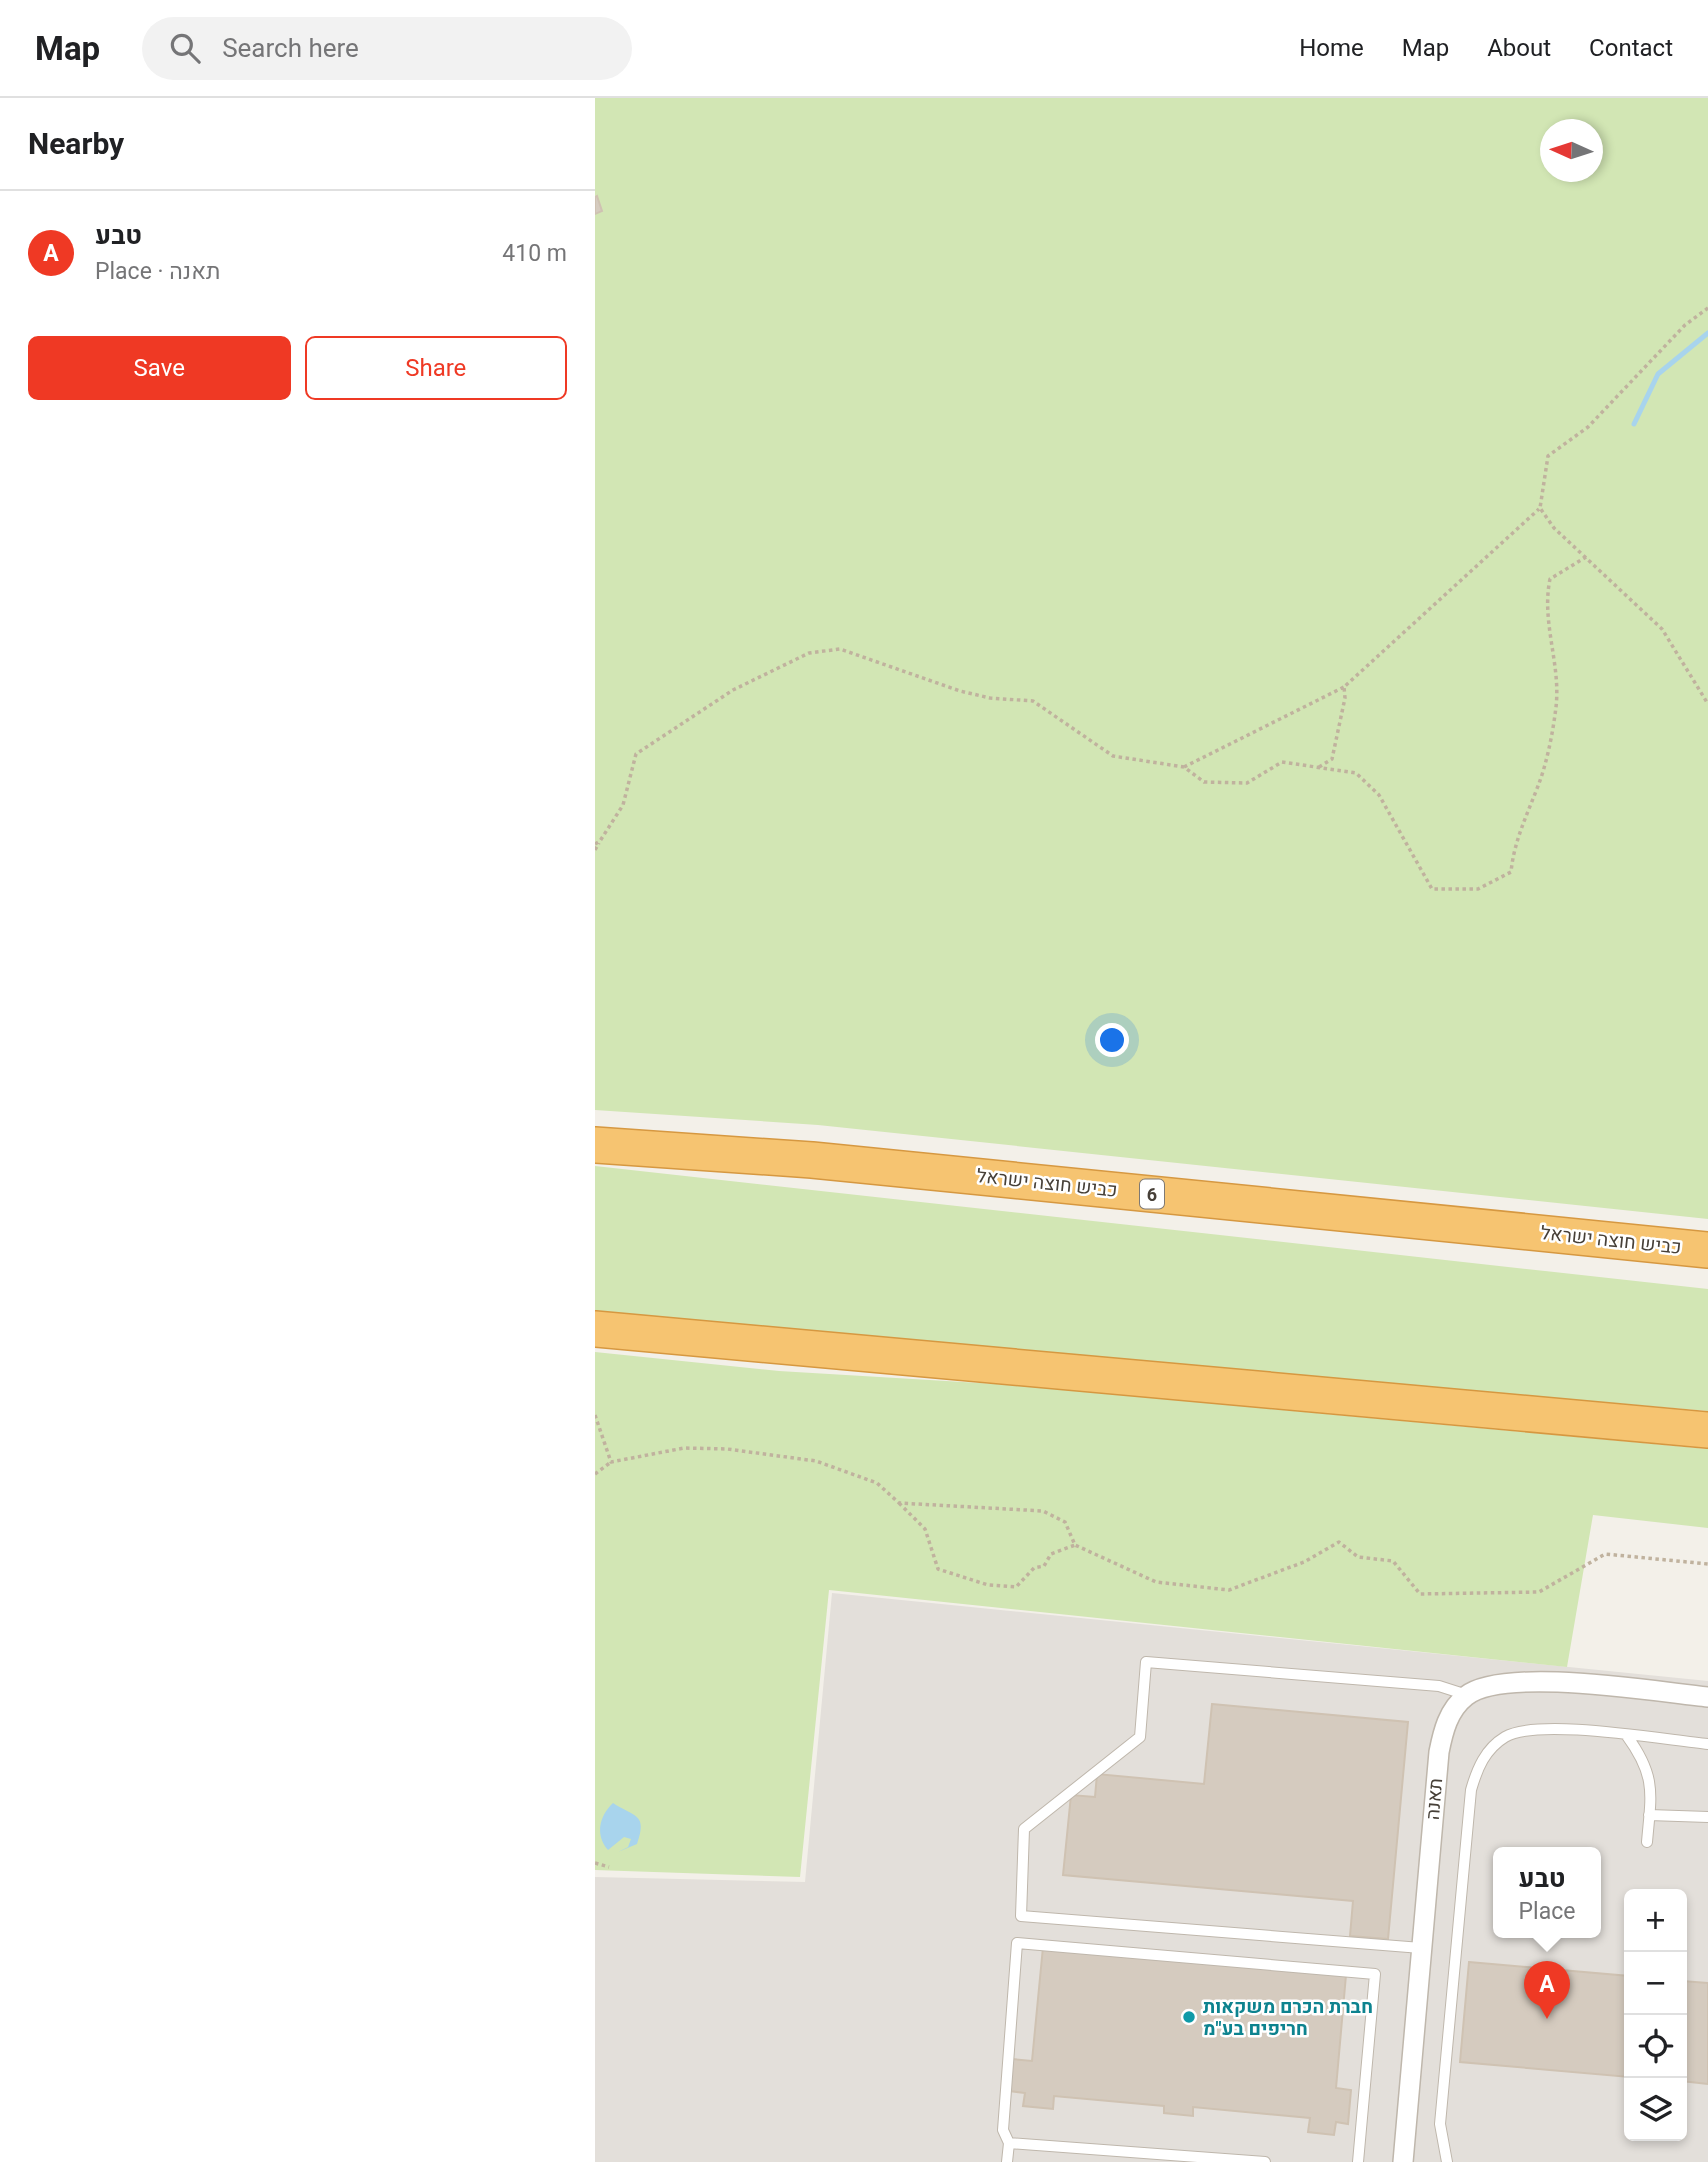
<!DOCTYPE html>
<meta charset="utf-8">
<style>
body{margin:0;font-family:Roboto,Heebo,sans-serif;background:#f2f2f2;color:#202124}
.controls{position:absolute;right:21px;bottom:21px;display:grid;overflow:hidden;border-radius:10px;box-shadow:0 4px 10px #0003}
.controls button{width:63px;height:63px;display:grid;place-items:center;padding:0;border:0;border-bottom:2px solid #e0e0e0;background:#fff;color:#202124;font:35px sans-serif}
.compass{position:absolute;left:945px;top:21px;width:63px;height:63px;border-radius:50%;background:#fff;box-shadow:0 4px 10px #0003;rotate:273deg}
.you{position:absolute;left:518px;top:943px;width:24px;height:24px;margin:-18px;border:5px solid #fff;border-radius:50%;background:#1a73e8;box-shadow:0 0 0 10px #1a73e833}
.badge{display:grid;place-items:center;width:46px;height:46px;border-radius:50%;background:#ef3924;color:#fff;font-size:23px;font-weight:700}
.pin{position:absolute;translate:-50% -58px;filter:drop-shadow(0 2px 4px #0008)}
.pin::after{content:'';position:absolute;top:37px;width:24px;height:21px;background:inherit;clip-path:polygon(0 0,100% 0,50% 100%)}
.popup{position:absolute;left:898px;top:1749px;width:108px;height:91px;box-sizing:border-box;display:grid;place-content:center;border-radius:10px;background:#fff;filter:drop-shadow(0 2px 5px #0005);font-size:23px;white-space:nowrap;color:#757577}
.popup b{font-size:26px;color:#202124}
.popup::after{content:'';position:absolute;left:50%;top:100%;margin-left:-14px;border:14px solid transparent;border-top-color:#fff}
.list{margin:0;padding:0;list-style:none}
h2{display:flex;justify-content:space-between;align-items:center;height:91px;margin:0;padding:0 28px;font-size:30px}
h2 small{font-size:23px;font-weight:400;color:#757577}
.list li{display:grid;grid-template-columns:46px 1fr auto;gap:21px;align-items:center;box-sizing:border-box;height:126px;padding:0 28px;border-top:2px solid #e0e0e0}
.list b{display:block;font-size:26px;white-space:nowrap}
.list p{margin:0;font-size:23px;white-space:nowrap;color:#757577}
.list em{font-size:23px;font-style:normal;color:#757577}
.actions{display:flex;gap:14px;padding:21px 28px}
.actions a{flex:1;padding:16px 0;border:2px solid #ef3924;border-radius:10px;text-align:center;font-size:24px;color:#ef3924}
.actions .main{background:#ef3924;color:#fff}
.icon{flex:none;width:38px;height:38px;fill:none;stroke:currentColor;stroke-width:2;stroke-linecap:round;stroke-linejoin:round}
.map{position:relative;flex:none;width:1113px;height:2064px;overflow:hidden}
header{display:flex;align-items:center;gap:42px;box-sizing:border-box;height:98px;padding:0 35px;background:#fff;border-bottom:2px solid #e0e0e0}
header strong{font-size:33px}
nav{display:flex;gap:38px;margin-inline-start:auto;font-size:24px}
.search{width:490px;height:63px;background:#f2f2f2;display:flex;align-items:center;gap:18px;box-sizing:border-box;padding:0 24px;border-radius:38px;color:#757577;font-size:26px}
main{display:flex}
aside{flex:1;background:#fff}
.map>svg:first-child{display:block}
.industrial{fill:#e3dfda;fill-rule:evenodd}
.green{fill:#d2e6b4;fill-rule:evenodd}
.water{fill:#a8d4ed}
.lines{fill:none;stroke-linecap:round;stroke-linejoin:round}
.stream{stroke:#a8d4ed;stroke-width:5}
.building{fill:#d5cbbf;stroke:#cfc2b2;stroke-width:2}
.service-casing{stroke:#bfb7ac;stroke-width:12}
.minor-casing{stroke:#bfb7ac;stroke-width:22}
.motorway-casing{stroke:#d69841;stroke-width:38}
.path{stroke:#c0b29e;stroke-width:3.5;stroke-dasharray:3.5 3.5;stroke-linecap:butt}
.service{stroke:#fff;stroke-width:10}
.minor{stroke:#fff;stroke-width:19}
.motorway{stroke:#f6c471;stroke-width:35}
.culture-dot{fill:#0f9aa8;stroke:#fff;stroke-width:2.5}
.labels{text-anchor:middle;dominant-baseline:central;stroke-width:5;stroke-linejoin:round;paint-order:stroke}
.shield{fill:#fff;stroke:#7e7974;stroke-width:2}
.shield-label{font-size:18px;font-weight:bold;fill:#474038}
.street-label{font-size:19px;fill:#474038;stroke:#fff}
.culture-label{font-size:19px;font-weight:bold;fill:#0d838f;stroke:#fff;text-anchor:start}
</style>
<header>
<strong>Map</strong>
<div class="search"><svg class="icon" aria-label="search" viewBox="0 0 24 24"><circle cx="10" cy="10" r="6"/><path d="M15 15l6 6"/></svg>Search here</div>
<nav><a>Home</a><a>Map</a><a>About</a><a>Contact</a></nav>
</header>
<main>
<aside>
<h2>Nearby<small></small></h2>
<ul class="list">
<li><span class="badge">A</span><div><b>טבע</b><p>Place · תאנה</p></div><em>410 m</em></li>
</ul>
<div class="actions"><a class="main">Save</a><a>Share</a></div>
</aside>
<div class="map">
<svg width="1113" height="2064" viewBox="0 0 1113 2064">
<rect width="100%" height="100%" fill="#f3f0e9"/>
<path class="industrial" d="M237 1495 1113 1583V2064H0V1779L210 1784ZM903 1755H1001V1835H903ZM1034 1796H1087V2038H1034Z"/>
<path class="green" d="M0 0H1113V1121L223 1027 0 1012ZM956 32H998V74H956Z
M0 1068 1113 1191V1313L0 1219Z
M0 1254 184 1273 418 1287 1113 1351V1430L998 1417 972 1569 234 1492 205 1779 0 1772Z"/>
<path class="water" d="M18 1705C39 1719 53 1715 42 1746L23 1754 33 1749 36 1741 29 1739 13 1752C0 1737 4 1718 18 1705Z"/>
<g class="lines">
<path class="stream" d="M1039 326 1063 276 1113 235"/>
</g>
<path class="building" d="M2 98 7 113 0 116V99Z
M617 1606 813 1624 793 1841 755 1838 758 1803 468 1777 476 1697 500 1699 502 1676 609 1686Z
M448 1849 751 1877 741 1990 756 1992 753 2026 741 2024 739 2037 713 2034 715 2020 598 2009V2018L569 2015V2008L459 1998 458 2011 428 2008 430 1995 414 1993 417 1961 437 1963Z
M874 1864 1034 1878V1979L865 1964Z
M1087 1883 1113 1885V1986L1087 1983Z"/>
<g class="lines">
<defs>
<path id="service" d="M1032 1638C1062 1679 1056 1697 1052 1744
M1054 1717 1113 1719
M826 1850 426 1818 429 1731 545 1639 551 1564 844 1588 872 1597
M414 2045 408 2032 422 1845 780 1876 763 2064
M412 2064 414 2045 670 2064
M852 2064 845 2026 876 1692C882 1671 890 1651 910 1639 943 1619 1070 1642 1113 1646"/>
<path id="minor" d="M808 2064 844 1654C848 1634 853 1612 871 1598 909 1568 1062 1594 1113 1599"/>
<path id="motorway" d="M0 1047 217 1062 1113 1152
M0 1231 1113 1332"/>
</defs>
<use href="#service" class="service-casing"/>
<use href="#minor" class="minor-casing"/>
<use href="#motorway" class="motorway-casing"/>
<path class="path" d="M1113 210 1090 227 993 329 953 358 945 410 959 430 1067 531 1113 606
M589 669 749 589
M724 669 737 661 750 600 749 589 944 411
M0 746 5 743 28 707 41 656 138 592 214 555 245 551 365 593 395 600 438 603 518 658 589 669 609 684 652 685 687 664 761 675 784 697 837 791H883L916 774C919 743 932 717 943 688 952 665 958 634 961 609 966 566 946 524 955 481L991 459
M0 752 4 745
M0 1317 16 1364 89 1350 132 1351 221 1363 282 1385 304 1405 448 1413 470 1424 480 1447 561 1484 634 1492 709 1464 744 1444 763 1459 798 1463 825 1496 944 1494 1010 1456 1113 1466
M0 1376 16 1364
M304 1405 330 1431 343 1471 393 1487 421 1489 439 1470 449 1468 456 1456 480 1447
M0 1765 14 1769"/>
<use href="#service" class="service"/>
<use href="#minor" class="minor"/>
<use href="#motorway" class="motorway"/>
</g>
<circle class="culture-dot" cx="594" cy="1919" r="7"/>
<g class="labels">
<rect class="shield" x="545" y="1081.5" width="24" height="29" rx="5"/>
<g class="shield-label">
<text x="557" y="1096">6</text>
</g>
<g class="street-label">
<text transform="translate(452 1085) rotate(6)">כביש חוצה ישראל</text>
<text transform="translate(1016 1142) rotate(6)">כביש חוצה ישראל</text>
<text transform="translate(839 1701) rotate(-85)">תאנה</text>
</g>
<g class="culture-label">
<text x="608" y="1908">חברת הכרם משקאות<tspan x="608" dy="22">חריפים בע"מ</tspan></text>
</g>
</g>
</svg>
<div class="controls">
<button>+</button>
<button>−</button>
<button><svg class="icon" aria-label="locate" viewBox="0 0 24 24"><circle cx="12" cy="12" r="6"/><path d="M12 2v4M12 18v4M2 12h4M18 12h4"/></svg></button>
<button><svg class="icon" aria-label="layers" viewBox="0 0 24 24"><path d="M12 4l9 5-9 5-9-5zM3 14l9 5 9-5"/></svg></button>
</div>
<svg class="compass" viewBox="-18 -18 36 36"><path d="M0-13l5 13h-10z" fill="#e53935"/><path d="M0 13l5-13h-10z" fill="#757577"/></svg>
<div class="you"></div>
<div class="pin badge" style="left:952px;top:1921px">A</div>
<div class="popup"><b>טבע</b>Place</div>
</div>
</main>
